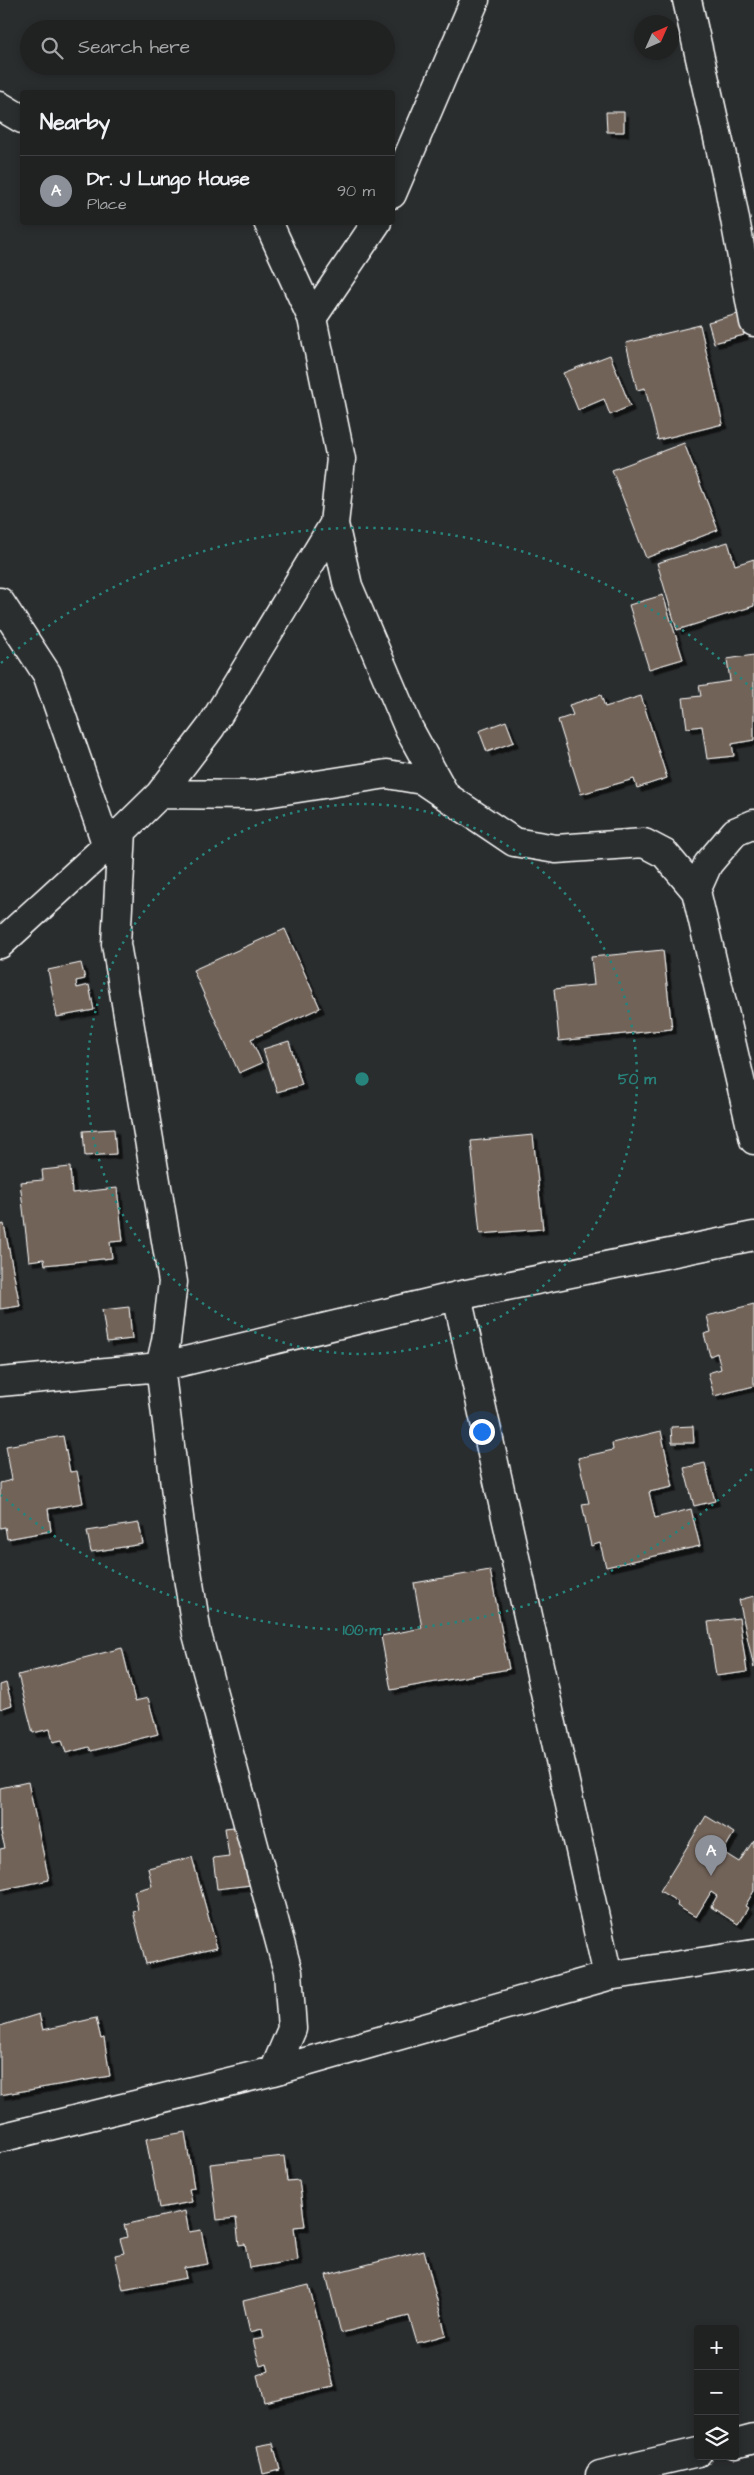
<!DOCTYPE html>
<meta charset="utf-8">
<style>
body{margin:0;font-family:"Architects Daughter",sans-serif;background:#2d2f2f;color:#f1f3f6}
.controls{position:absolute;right:15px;bottom:15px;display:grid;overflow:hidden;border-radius:5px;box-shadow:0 2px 8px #0003}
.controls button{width:45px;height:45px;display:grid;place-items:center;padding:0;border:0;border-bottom:1px solid #3d3f40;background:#202222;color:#f1f3f6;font:25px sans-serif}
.compass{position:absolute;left:634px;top:15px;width:45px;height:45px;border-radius:50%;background:#202222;box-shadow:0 2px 8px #0003;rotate:45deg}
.you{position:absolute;left:481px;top:1431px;width:18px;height:18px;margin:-12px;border:4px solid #fff;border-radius:50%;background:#1a73e8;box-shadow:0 0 0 8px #1a73e833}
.badge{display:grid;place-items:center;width:32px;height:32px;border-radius:50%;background:#8c9099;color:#fff;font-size:16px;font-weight:700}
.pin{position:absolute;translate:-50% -41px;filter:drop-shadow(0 1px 2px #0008)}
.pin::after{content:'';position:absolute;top:26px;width:18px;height:15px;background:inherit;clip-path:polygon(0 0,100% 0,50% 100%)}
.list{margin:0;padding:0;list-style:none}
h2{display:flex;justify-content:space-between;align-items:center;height:65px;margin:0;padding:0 20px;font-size:21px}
h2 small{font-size:16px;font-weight:400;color:#a2a4a5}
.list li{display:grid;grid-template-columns:32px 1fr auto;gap:15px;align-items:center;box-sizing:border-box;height:70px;padding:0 20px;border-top:1px solid #3d3f40}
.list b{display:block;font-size:19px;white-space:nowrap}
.list p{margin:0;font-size:16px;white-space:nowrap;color:#a2a4a5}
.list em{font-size:16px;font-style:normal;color:#a2a4a5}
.icon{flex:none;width:28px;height:28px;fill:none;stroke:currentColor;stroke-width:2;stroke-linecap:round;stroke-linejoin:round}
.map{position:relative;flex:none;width:754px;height:2475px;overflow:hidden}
.search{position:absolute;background:#202222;box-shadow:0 2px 8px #0003;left:20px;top:20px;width:375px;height:55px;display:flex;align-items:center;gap:12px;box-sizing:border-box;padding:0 18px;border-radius:28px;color:#a2a4a5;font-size:19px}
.panel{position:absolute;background:#202222;box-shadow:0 2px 8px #0003;left:20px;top:90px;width:375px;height:135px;border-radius:5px}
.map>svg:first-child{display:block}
.building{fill:#726459;stroke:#fff;filter:url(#shadow)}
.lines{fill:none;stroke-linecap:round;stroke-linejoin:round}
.street-casing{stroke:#fff;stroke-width:31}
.secondary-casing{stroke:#fff;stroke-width:31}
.street{stroke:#2a2d2e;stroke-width:28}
.secondary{stroke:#2a2d2e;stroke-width:28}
.ring{fill:none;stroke:#27847c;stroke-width:2.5;stroke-dasharray:2.5 5}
.centre{fill:#27847c;stroke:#2a2d2e;stroke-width:2.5}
.ring-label{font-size:15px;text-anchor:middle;font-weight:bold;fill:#27847c;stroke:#2a2d2e;stroke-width:4;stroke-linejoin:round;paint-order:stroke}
</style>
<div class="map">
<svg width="754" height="2475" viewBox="0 0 754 2475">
<defs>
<filter id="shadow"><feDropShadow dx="4.5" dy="4.5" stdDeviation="0" flood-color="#0009"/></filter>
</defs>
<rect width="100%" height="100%" fill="#2a2d2e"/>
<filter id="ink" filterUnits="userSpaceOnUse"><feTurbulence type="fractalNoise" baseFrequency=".02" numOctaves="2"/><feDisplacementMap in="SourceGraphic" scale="10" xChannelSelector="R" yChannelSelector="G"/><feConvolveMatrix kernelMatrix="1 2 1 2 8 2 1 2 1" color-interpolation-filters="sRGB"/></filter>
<g filter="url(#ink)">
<path class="building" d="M606 112H624V132H607Z
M738 314 744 335 714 343 708 322Z
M700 325 723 424 658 440 645 388 637 390 626 343Z
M610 355 630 406 610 415 604 399 578 410 563 373Z
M684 443 718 530 646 558 612 470Z
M728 542 735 565 754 559V606L677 630 657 563Z
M663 595 683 659 649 669 629 605Z
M754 655V740L732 744 734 756 707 759 702 726 687 728 683 698 701 696 699 686 730 681 727 659Z
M601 695 605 707 641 696 667 778 637 788 634 779 581 794 558 720 573 715 569 705Z
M506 721 514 742 487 752 479 731Z
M285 929 320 1008 251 1039 262 1063 239 1073 193 970Z
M663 950 672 1029 559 1041 554 989 594 985 591 957Z
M81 963 85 979 76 981 77 988 89 985 94 1010 57 1017 48 970Z
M289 1041 302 1085 277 1092 263 1049Z
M114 1129 116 1154 85 1156 83 1131Z
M533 1135 543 1229 480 1234 471 1141Z
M70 1167 72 1193 117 1188 123 1241 110 1242 112 1258 45 1265 44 1259 29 1261 20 1182 43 1180 42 1170Z
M4 1224 20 1306 0 1309V1225Z
M754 1304V1386L714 1396 708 1373 721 1369 717 1353 710 1356 704 1334 711 1332 707 1316Z
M129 1307 132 1339 107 1342 102 1310Z
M693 1426 694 1443H672L671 1427Z
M661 1431 673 1487 649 1492 655 1518 691 1509 700 1546 606 1567 600 1543 591 1546 582 1504 589 1503 578 1458 613 1450 612 1443Z
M63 1436 70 1472 77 1471 83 1503 48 1509 51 1531 7 1539 5 1527 0 1528V1483L12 1480 6 1446Z
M705 1463 715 1501 694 1506 684 1468Z
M139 1523 143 1544 91 1552 87 1531Z
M490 1570 509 1669 391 1690 381 1636 422 1628 414 1583Z
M754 1596V1668L739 1600Z
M739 1618 747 1672 716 1676 708 1622Z
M122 1648 135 1701 148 1698 158 1734 91 1751 89 1747 66 1753 62 1740 53 1742 50 1729 33 1733 18 1675Z
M6 1683 12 1705 0 1709V1685Z
M28 1782 49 1880 0 1890V1849L5 1848 0 1829V1788Z
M706 1816 734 1833 723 1852 739 1862 754 1840V1891L745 1906 748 1908 738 1924 711 1907 717 1896 711 1892 696 1917 677 1906 678 1902 660 1891Z
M242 1826 251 1885 217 1889 213 1858 229 1856 225 1828Z
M192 1857 217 1948 146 1964 133 1911 138 1910 134 1891 152 1886 148 1868Z
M39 2014 43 2030 96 2018 101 2039 104 2038 110 2076 0 2095V2026Z
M185 2132 194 2188 189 2189 192 2202 159 2208 146 2139Z
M284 2156 287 2181 299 2180 305 2226 294 2227 298 2260 249 2268 245 2244 239 2245 236 2218 217 2220 210 2164Z
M185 2211 189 2232 201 2230 208 2264 184 2268 186 2278 123 2290 115 2255 124 2253 120 2239 127 2237 124 2225Z
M424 2250 446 2335 417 2343 409 2316 341 2333 326 2275Z
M309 2285 334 2386 264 2402 257 2375 269 2371 267 2364 260 2366 253 2340 264 2338 262 2329 250 2332 243 2301Z
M273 2443 280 2470 263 2474 257 2446Z"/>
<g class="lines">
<defs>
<path id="street" d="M687 0 729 187 754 322
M0 106 22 119
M392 194 475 0
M268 222 312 318 341 459 334 524 348 586 409 729 444 793
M312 318 377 222
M0 602 47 674 107 846
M160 794 253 795 387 774 422 780 514 842 556 849 644 843 665 854 696 891 754 1140
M696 891 708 864 735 832 754 824
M0 944 107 846 160 794 211 727 334 524
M457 1296 608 1976
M0 1382 160 1367 457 1296 754 1236
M274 2071 608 1976 754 1954
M0 2138 274 2071 292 2029 288 1972 197 1634 181 1533 160 1367 166 1341 173 1282 116 944 122 831"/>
<path id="secondary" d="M735 2444 754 2439
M600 2475 698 2452"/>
</defs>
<use href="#street" class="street-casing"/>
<use href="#secondary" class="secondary-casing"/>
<use href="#street" class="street"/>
<use href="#secondary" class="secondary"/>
</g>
</g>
<g class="ring">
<circle cx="362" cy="1079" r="275"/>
<path d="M752 1469A551 551 0 0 1 1 1495M1 663A551 551 0 0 1 752 689"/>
</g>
<circle cx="362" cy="1079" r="8" class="centre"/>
<g class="ring-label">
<text x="637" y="1084">50 m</text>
<text x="362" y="1635">100 m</text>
</g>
</svg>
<div class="controls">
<button>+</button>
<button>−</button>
<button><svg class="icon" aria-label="layers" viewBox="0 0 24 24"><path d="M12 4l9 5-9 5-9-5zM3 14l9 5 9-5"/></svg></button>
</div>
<svg class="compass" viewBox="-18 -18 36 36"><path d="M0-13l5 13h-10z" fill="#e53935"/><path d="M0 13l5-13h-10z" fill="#a2a4a5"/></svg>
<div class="you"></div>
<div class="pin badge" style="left:711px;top:1876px">A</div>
<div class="search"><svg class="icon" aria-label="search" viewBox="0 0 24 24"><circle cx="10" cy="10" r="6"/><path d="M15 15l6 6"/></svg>Search here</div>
<section class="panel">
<h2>Nearby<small></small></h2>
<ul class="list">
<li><span class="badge">A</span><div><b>Dr. J Lungo House</b><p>Place</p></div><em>90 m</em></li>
</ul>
</section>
</div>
